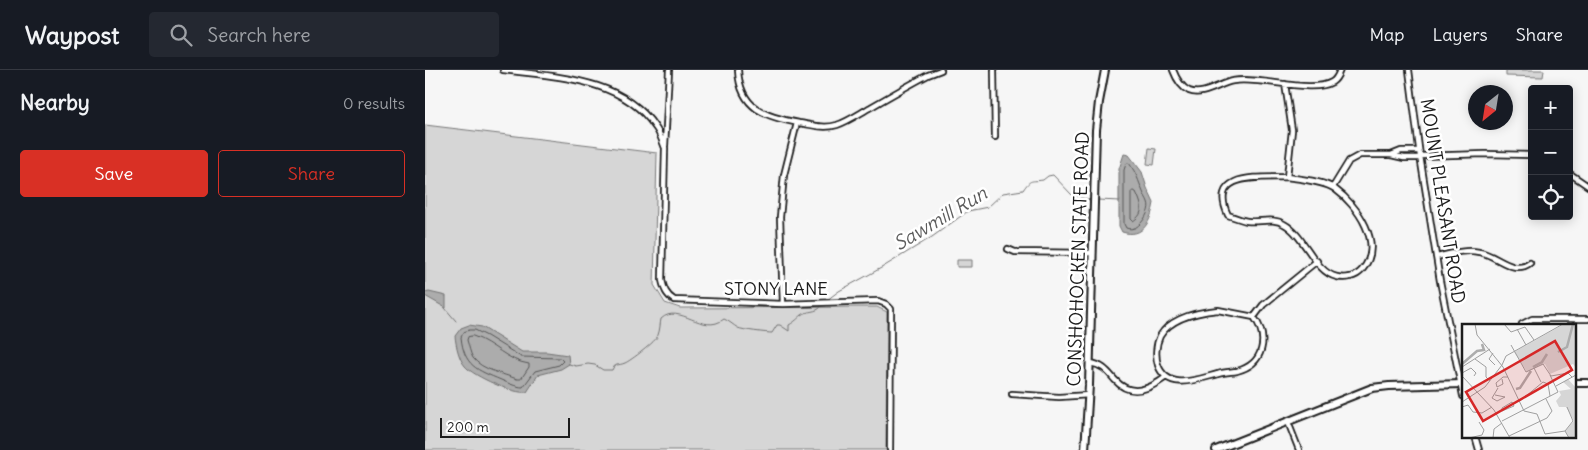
<!DOCTYPE html>
<meta charset="utf-8">
<style>
body{margin:0;font-family:Delius,sans-serif;background:#242831;color:#f1f3f6}
.controls{position:absolute;right:15px;top:15px;display:grid;overflow:hidden;border-radius:5px;box-shadow:0 2px 12px #0003}
.controls button{width:45px;height:45px;display:grid;place-items:center;padding:0;border:0;border-bottom:1px solid #363941;background:#171b24;color:#f1f3f6;font:25px sans-serif}
.compass{position:absolute;left:1043px;top:15px;width:45px;height:45px;border-radius:50%;background:#171b24;box-shadow:0 2px 12px #0003;rotate:210deg}
.scale{position:absolute;left:15px;bottom:12px;width:130px;box-sizing:border-box;padding-left:5px;border:2px solid #1c1c1c;border-top:0;font-size:14px;line-height:18px;white-space:nowrap;color:#1c1c1c;-webkit-text-stroke:4px #fff;paint-order:stroke}
.list{margin:0;padding:0;list-style:none}
h2{display:flex;justify-content:space-between;align-items:center;height:65px;margin:0;padding:0 20px;font-size:21px}
h2 small{font-size:16px;font-weight:400;color:#9ea1a6}
.actions{display:flex;gap:10px;padding:15px 20px}
.actions a{flex:1;padding:11px 0;border:1px solid #d93025;border-radius:5px;text-align:center;font-size:18px;color:#d93025}
.actions .main{background:#d93025;color:#fff}
.icon{flex:none;width:28px;height:28px;fill:none;stroke:currentColor;stroke-width:2;stroke-linecap:round;stroke-linejoin:round}
.map{position:relative;flex:none;width:1163px;height:380px;overflow:hidden}
header{display:flex;align-items:center;gap:30px;box-sizing:border-box;height:70px;padding:0 25px;background:#171b24;border-bottom:1px solid #363941}
header strong{font-size:24px}
nav{display:flex;gap:28px;margin-inline-start:auto;font-size:18px}
.search{width:350px;height:45px;background:#242831;display:flex;align-items:center;gap:12px;box-sizing:border-box;padding:0 18px;border-radius:5px;color:#9ea1a6;font-size:19px}
main{display:flex}
aside{flex:1;background:#171b24}
.map>svg:first-child{display:block}
.green{fill:#d6d6d6;stroke:#797979}
.water{fill:#acacac;stroke:#727272}
.lines{fill:none;stroke-linecap:round;stroke-linejoin:round}
.shore{stroke:#565656;stroke-width:1}
.stream{stroke:#727272;stroke-width:1}
.street-casing{stroke:#1c1c1c;stroke-width:8}
.secondary-casing{stroke:#1c1c1c;stroke-width:10}
.street{stroke:#fff;stroke-width:4.5}
.secondary{stroke:#fff;stroke-width:6}
.labels{text-anchor:middle;dominant-baseline:central;stroke-width:5;stroke-linejoin:round;paint-order:stroke}
.street-label{font-size:18px;fill:#1c1c1c;stroke:#fff}
.water-label{font-size:19px;font-style:italic;fill:#5d5d5d;stroke:#fff}
.inset-river{fill:none;stroke:#acacac;stroke-width:2.5}
.inset-road{fill:none;stroke:#9f9f9f;stroke-width:1}
.view{fill:#d62828;fill-opacity:0.15;stroke:#d62828;stroke-width:2.5}
.inset-edge{fill:none;stroke:#1c1c1c;stroke-width:2.5}
</style>
<header>
<strong>Waypost</strong>
<div class="search"><svg class="icon" aria-label="search" viewBox="0 0 24 24"><circle cx="10" cy="10" r="6"/><path d="M15 15l6 6"/></svg>Search here</div>
<nav><a>Map</a><a>Layers</a><a>Share</a></nav>
</header>
<main>
<aside>
<h2>Nearby<small>0 results</small></h2>
<ul class="list">
</ul>
<div class="actions"><a class="main">Save</a><a>Share</a></div>
</aside>
<div class="map">
<svg width="1163" height="380" viewBox="0 0 1163 380">
<rect width="100%" height="100%" fill="#f6f6f6"/>
<filter id="ink" filterUnits="userSpaceOnUse"><feTurbulence type="fractalNoise" baseFrequency=".02" numOctaves="2"/><feDisplacementMap in="SourceGraphic" scale="10" xChannelSelector="R" yChannelSelector="G"/><feConvolveMatrix kernelMatrix="1 2 1 2 8 2 1 2 1" color-interpolation-filters="sRGB"/></filter>
<g filter="url(#ink)">
<path class="green" d="M1081 0H1119L1118 7 1081 6Z
M0 55 232 83 229 215 240 233 255 238 452 237 462 242 461 380H0Z
M724 78 731 79 729 95 722 94Z
M532 190H547V197H532Z"/>
<path class="water" d="M699 84 704 85 717 102 722 118 729 133C726 150 719 169 697 162L694 156V99Z
M4 222 21 226V238L0 226V223Z
M44 255 57 257 97 282H122L143 285 144 294 136 299 113 305 102 322C90 325 48 306 40 296 34 289 31 276 30 266L36 258Z"/>
<g class="lines">
<path class="shore" d="M704 93C712 104 713 110 718 122 719 125 722 129 723 132 726 139 720 149 715 154 711 158 707 160 701 158L699 154V100L701 94Z
M708 121 711 122C716 133 721 143 708 151L706 149V123Z
M45 260H50L62 266 96 287 135 288 138 291 134 295 110 301 98 317C91 317 83 313 76 310 52 300 39 296 36 267L39 262Z
M48 266C69 273 82 291 104 294V297L96 309H92C79 304 57 300 48 288 45 283 44 276 42 270L43 267Z"/>
<path class="stream" d="M673 130 695 131
M402 230 414 221 458 197 507 167 543 141 563 137 578 123 598 120C606 108 606 112 618 110L623 106 628 105 647 125 665 130
M20 238 31 251
M144 294 151 296 163 294 170 295 178 300H187C190 293 193 296 200 293 205 291 232 271 233 265 235 260 235 254 236 249 254 232 278 266 299 249 304 251 308 255 313 258 317 260 342 263 347 263L352 255H355L364 261V255C371 251 372 249 377 245 383 240 391 243 396 237"/>
<defs>
<path id="street" d="M78 0C130 7 198 8 230 57 235 63 237 71 240 78L237 210C239 219 241 225 249 230L358 234 453 231 461 234 466 239 465 380
M313 0C315 39 341 47 374 53 387 55 399 59 412 55 424 51 435 43 446 37 465 26 484 15 503 5L516 0
M569 0 570 67
M748 0C751 8 756 17 764 21 778 27 795 13 808 11 834 6 887 24 907 12 912 9 913 5 915 0
M984 0 995 86 1015 211 1038 326
M860 14 867 60 862 107
M240 76 244 0
M966 85 976 81H994
M995 86 1060 84 1107 85
M1144 103 1163 116
M862 107C875 109 899 111 910 119 932 135 960 174 937 200 931 207 921 209 912 207 889 202 880 165 859 154 848 147 834 153 822 151 816 150 809 147 803 145 783 102 834 108 862 107Z
M908 117 924 91 935 85H966L979 88H995
M583 179 590 182 668 183
M1011 187C1025 184 1039 179 1054 182 1071 184 1088 206 1105 193
M358 234 355 147 359 105 372 53
M793 240 829 247C844 268 839 294 812 301 806 302 800 302 793 304 773 309 743 322 733 295 730 286 731 274 735 266 746 247 773 242 793 240Z
M829 247 838 235 892 191
M1097 254 1107 249H1163
M665 293C678 295 682 301 690 310 706 328 725 319 741 307
M587 324 634 327 664 325
M863 352 874 380
M1050 366 1054 380"/>
<path id="secondary" d="M1149 313H1163
M660 380 664 315 671 60 674 32 680 0
M791 380 947 318 964 316 1038 314"/>
</defs>
<use href="#street" class="street-casing"/>
<use href="#secondary" class="secondary-casing"/>
<use href="#street" class="street"/>
<use href="#secondary" class="secondary"/>
</g>
</g>
<g class="labels">
<g class="street-label">
<text transform="translate(1018 131) rotate(81)">MOUNT PLEASANT ROAD</text>
<text transform="translate(653 189) rotate(-88)">CONSHOHOCKEN STATE ROAD</text>
<text x="351" y="218">STONY LANE</text>
</g>
<g class="water-label">
<text transform="translate(515 148) rotate(-31)">Sawmill Run</text>
</g>
</g>
<g transform="translate(1037 254)">
<rect width="114" height="114" fill="#f6f6f6"/>
<path d="M102 0H114V44L111 40 88 50 83 40 65 48 52 28ZM106 55 114 64V114H107L103 107 112 97 104 83H97L94 77 99 71 97 67 109 65 101 58Z" fill="#d6d6d6"/>
<path class="inset-river" d="M96 28 105 23 111 0M0 40 15 27 22 26 20 20M71 43 80 38 85 30M54 65 58 64 69 47"/>
<path class="inset-road" d="M13 0 15 11 41 43 62 87 75 90 83 110 103 107 107 114M42 0 49 8 63 3 72 16M55 5 64 21M49 21 64 48 81 40 89 52 106 49 110 53M31 29 27 35 33 41M13 35 24 43V53L28 57M40 41 44 32 101 0M0 43 28 25M72 44 79 58M0 49 9 44 14 49 12 52M0 52 32 86 48 114M40 55 41 60 35 63 34 59 41 53H46M94 62 114 51M33 71 43 73 35 77 30 74 36 64M58 77 81 58 86 60 88 72M0 78 23 63 40 41M50 78 52 82 40 87V84ZM0 83 6 81 11 88 20 89 30 83M40 97 96 68 88 51M103 107 111 97 105 83M47 112 85 94 90 87 84 75M7 114 20 111 22 106 17 98M31 114 32 105 40 99"/>
<path class="view" d="M93 17 110 46 21 97 4 68Z"/>
<rect width="114" height="114" class="inset-edge"/>
</g>
</svg>
<div class="controls">
<button>+</button>
<button>−</button>
<button><svg class="icon" aria-label="locate" viewBox="0 0 24 24"><circle cx="12" cy="12" r="6"/><path d="M12 2v4M12 18v4M2 12h4M18 12h4"/></svg></button>
</div>
<svg class="compass" viewBox="-18 -18 36 36"><path d="M0-13l5 13h-10z" fill="#e53935"/><path d="M0 13l5-13h-10z" fill="#9ea1a6"/></svg>
<div class="scale">200 m</div>
</div>
</main>
